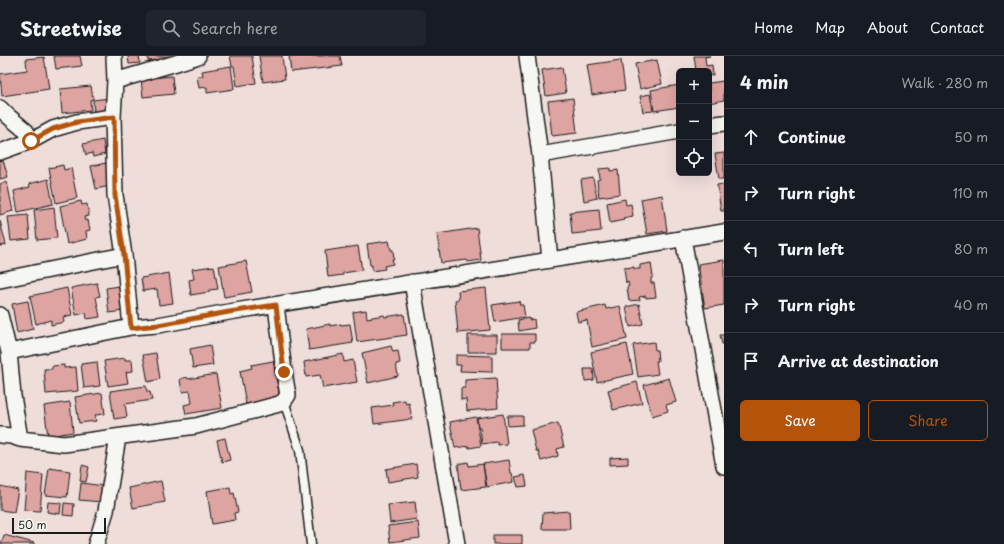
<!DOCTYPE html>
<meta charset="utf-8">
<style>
body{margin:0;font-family:"Playpen Sans",sans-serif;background:#20242c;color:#f1f3f6}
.controls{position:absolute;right:12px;top:12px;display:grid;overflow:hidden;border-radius:6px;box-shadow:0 4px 16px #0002}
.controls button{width:36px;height:36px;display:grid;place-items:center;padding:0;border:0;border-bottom:1px solid #363941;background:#171b24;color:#f1f3f6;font:20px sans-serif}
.scale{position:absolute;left:12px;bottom:10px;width:94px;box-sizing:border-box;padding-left:4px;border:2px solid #1c1c1c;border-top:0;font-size:11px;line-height:14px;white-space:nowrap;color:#1c1c1c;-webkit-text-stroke:3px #f6f6f2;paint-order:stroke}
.stop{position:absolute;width:12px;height:12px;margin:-9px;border:3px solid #b45309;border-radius:50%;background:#fff}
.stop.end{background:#b45309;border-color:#fff;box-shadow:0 1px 4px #0008}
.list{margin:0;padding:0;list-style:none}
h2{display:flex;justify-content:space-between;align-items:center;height:52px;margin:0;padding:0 16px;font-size:17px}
h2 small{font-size:13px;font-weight:400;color:#9ea1a6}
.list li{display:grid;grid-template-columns:26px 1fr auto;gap:12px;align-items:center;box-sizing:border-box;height:56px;padding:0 16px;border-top:1px solid #363941}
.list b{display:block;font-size:15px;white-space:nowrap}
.list em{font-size:13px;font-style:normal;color:#9ea1a6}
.actions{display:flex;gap:8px;padding:12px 16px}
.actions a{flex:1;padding:9px 0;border:1px solid #b45309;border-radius:6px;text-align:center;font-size:14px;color:#b45309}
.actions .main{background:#b45309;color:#fff}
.icon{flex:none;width:22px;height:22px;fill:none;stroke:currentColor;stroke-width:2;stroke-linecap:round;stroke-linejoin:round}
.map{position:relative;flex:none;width:724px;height:488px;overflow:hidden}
header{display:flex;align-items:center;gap:24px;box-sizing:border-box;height:56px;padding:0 20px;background:#171b24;border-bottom:1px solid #363941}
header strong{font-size:19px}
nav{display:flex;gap:22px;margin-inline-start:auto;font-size:14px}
.search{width:280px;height:36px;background:#20242c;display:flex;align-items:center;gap:10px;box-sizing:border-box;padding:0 14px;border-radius:6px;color:#9ea1a6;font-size:15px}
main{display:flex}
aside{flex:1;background:#171b24}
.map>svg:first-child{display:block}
.building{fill:#dea4a2;stroke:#1c1c1c}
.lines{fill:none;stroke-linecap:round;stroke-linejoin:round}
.lane-casing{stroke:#1c1c1c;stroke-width:11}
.street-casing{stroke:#1c1c1c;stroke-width:18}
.lane{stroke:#f6f6f2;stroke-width:8}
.street{stroke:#f6f6f2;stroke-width:15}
.route{stroke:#b45309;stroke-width:5}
</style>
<header>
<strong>Streetwise</strong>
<div class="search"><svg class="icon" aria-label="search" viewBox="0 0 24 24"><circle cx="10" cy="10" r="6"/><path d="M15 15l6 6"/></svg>Search here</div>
<nav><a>Home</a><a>Map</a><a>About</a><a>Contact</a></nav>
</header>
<main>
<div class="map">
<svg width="724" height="488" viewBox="0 0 724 488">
<rect width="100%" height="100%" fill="#efddda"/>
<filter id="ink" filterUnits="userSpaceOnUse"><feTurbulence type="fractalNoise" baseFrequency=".025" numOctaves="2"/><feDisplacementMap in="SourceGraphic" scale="8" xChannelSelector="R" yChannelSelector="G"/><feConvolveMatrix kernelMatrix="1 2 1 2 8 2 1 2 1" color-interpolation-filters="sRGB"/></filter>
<g filter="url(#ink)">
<path class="building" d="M54 0H80L82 10 56 13Z
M128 0H139L140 7 129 8Z
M148 0H183V2L148 5Z
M230 0H252L256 27 237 30 234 10H232Z
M259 0H282L285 23 263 26Z
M289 0H340L342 10 291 16Z
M694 0H710L705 1 706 10 712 9 713 19 709 20V15H696Z
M44 1 49 33 2 40 0 18 27 14 26 3Z
M621 4 625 34 592 39 587 9Z
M657 4 662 28 640 33 635 8Z
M231 10 234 33 207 37V31L199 32 197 20H203L202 15Z
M562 11 566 37 546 40 542 14Z
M172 20 174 38 143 41 141 23Z
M724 25V44L709 47V27Z
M679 29V51L654 55 651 34Z
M91 30 93 43 90 44 91 54 62 57 60 33Z
M650 38 653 55 643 56 640 40Z
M110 42 111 55 94 57 93 44Z
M573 42 577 77 552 80 548 45Z
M103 84 105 98 93 101 92 97 86 99 83 88Z
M724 97V123H719L715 98Z
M0 104H3L8 121 0 123Z
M106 107 110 130 96 133 91 110Z
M63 109 64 114 71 112 77 142 56 147 49 112Z
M610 112V115L618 114 620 138 599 141 597 124 600 123 599 113Z
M593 122 597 142 584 145 581 124Z
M48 123 53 148 18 156 14 135 30 131 29 128Z
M7 126 13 155 0 159V128Z
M724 128V155H721L717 129Z
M662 139 667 175 647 178 641 143Z
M625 143 626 149 631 148 633 160 623 162 624 164 610 167 607 147Z
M81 145 82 149 87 148 89 160 84 161 85 165 88 164 90 174 86 175 87 183 67 188 60 150Z
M54 151 57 182 37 184 34 154Z
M599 153 601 175 572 178 570 156Z
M28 159 30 183 11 185 8 161Z
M0 165 6 189 0 190Z
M477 172 481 204 468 206 467 204 441 207 437 178Z
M389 185 391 194H393L394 203H392L393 208 384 210 385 213 372 215V209H370L367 188Z
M358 190 362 214 343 217V219L328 221 325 195Z
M724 204V249L705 252 698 208Z
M246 205 252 236 224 241 219 210Z
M651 207 653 221 651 222V227H654L656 241 646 242V240L639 241 640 244 629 245 627 231 629 230 628 226 626 227 624 212 634 211V213H640V209Z
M214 210 218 233 209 234V236L191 239 189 224 194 223 192 213Z
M169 217 173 247 159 249 157 233 143 235 141 222Z
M97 227 100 240 96 241 100 261 87 263 86 257 76 259 71 232Z
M120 230 123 255 109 257 106 232Z
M67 232 72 259 63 261 64 266 51 269V264L36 268 30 240Z
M486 232 490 274 458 277 455 244 459 243 458 235Z
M28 245 33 273 17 277 12 248Z
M519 245 520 249H523L525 261 495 266 492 249Z
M639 248 643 268 630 271 626 251Z
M605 249 606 253 620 250 627 283 592 291 587 264 578 266 576 256Z
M366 254 367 262 384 259 385 261 404 258 407 279 357 286 353 256Z
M529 262V264L534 263 535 272 519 275 518 264Z
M330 268V270L341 268V269L350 268 353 287 309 294 306 273Z
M502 278H535V286H530V292H502Z
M468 279H497V296H468Z
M720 279H724V288H722Z
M654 286 655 294H657L658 305H656L658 318 638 321 633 289Z
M627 288 633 318 597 326 591 296Z
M210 289 213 309 193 312 190 293Z
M391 290 393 296 398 295 400 307 396 308 398 320 368 327 362 297Z
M156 297 160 323 148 326 143 299Z
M343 298 344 306 353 304 357 326 323 332 320 319 306 321 304 306Z
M456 299 492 300V316L460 315 461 309H456Z
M125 302V304H132L133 315 126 316 128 327 108 330 104 305Z
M273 305 280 342 246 348 240 315 252 312 251 309Z
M97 306 100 330 84 332 81 308Z
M64 309V312L76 311 78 335 46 338 44 313H52V310Z
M584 313H593L594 324 585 325Z
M216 318 222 352 186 358 184 349 192 347 190 335 182 336 180 323 187 321 188 323Z
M496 322 498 352 467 355 466 343 461 344V332H465V324Z
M669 322 676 346 666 349 668 355 652 360 644 329Z
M637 326 642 347 613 354 608 334Z
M146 330 147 336H150L152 344 125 348 127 361 114 363 110 335Z
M102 337 105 358 95 359 96 365 79 367 75 341Z
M405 344 406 348 409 347 412 363 374 368 372 352 393 349 392 346Z
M70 346 73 376 48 380 44 350Z
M503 358 507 388 498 389 497 386 482 388 480 372H478L477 362Z
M507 360H523V369L508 370Z
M476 361 481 390 469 392V390L455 392 450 366Z
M558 367 564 391 557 393 558 400 541 405 538 395H536L531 374Z
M225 382 230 404 222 406 217 384Z
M628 401V408L610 409V402Z
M509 404 511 417H512L514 426 487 431 483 408Z
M468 406 469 410 483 408 486 431 461 434 458 408Z
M416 408 418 421 388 426 386 413Z
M82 409 89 411 86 426 80 425Z
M49 412 70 415 67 441 45 439Z
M27 417 43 419 40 455 24 454Z
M525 419 527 430 518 431 515 421Z
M161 425 165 446 133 452 129 432Z
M81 427 104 430 102 446 79 444Z
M0 430 18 434 14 456 0 454Z
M230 431 231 438 234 437 238 456 234 457 235 464 212 468 207 435Z
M48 446 61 447 60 458 47 456Z
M415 446 417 463 390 467 388 449Z
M64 447 74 448 73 460 63 459Z
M569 455 570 473H542L543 457Z
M418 466 420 482 390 486 388 470Z
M4 479 34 487V488H1Z
M493 479H522V488H493Z"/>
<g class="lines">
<defs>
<path id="lane" d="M284 345 300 394 311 488"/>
<path id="street" d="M114 0 115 25 113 61 115 139 124 199 131 271
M527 0 540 99 550 204
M115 25 176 7 198 0
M0 52 8 60 26 75 31 85
M709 69 724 67
M0 96 31 85 53 73 77 66 113 61
M540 99 617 86 679 75
M683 182 724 410
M0 224 124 199
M412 226 457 488
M0 259 9 296 13 340 20 383
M9 296 131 271 158 269 229 256 724 176
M0 379 11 380 20 383 64 388 196 370 279 348 284 345 288 339 284 316 276 249
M96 488 106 455 118 381"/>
</defs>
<use href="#lane" class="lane-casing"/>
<use href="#street" class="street-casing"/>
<use href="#lane" class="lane"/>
<use href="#street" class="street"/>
</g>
</g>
<g class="lines" filter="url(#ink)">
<path class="route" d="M31 85 53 73 77 66 114 61 115 139 124 199 131 272 158 269 229 256 276 249 284 316"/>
</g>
</svg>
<div class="controls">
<button>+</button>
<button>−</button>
<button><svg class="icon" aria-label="locate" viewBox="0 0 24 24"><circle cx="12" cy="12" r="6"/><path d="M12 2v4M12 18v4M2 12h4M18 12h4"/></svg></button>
</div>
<div class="scale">50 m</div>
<div class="stop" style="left:31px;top:85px"></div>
<div class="stop end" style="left:284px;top:316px"></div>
</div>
<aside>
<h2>4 min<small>Walk · 280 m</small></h2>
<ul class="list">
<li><svg class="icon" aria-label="ahead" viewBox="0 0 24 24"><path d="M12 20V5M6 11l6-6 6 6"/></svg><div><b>Continue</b></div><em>50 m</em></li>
<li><svg class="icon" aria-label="right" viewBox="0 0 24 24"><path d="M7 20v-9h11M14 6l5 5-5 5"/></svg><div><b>Turn right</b></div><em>110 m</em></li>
<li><svg class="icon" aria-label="left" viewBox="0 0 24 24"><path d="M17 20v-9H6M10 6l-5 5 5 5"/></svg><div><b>Turn left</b></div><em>80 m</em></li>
<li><svg class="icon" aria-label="right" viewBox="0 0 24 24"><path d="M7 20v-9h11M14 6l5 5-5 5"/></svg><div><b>Turn right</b></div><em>40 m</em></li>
<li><svg class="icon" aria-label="arrive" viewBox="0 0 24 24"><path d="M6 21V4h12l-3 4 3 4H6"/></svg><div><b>Arrive at destination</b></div></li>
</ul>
<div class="actions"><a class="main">Save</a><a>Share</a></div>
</aside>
</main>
